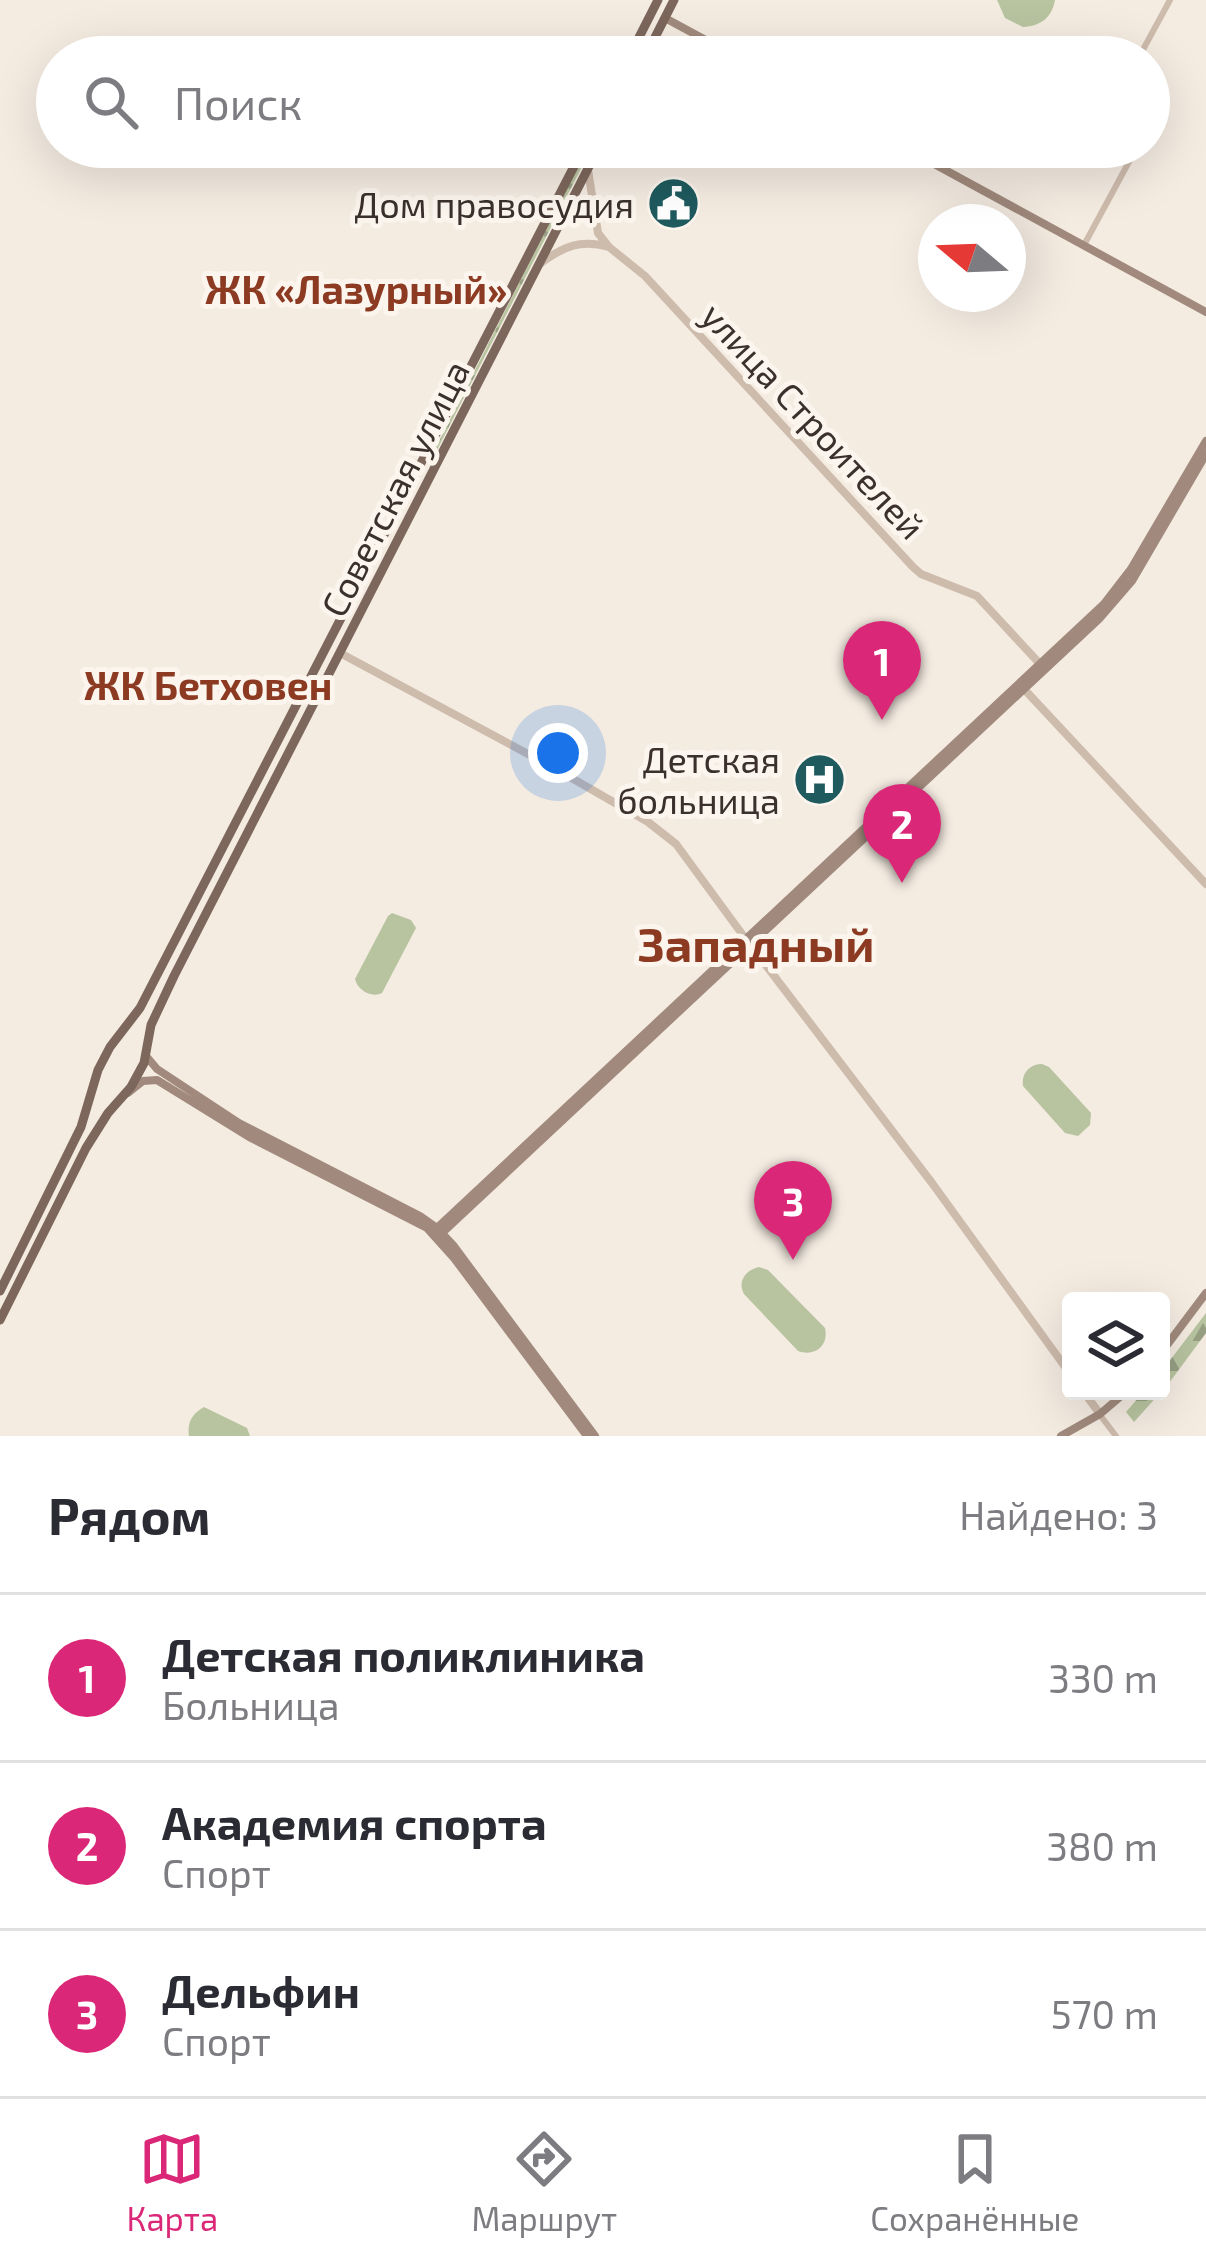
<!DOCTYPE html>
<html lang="ru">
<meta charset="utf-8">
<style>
body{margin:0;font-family:"Exo 2",sans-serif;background:#f2f2f3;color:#2b2b33}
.controls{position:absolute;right:36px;bottom:36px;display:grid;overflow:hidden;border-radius:12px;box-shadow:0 12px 48px #0002}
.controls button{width:108px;height:108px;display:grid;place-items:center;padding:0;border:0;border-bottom:3px solid #e1e1e2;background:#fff;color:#2b2b33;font:60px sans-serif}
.compass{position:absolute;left:918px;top:204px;width:108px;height:108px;border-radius:50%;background:#fff;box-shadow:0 12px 48px #0002;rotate:289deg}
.you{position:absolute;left:558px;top:753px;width:42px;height:42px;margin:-30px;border:9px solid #fff;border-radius:50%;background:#1a73e8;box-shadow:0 0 0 18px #1a73e833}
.badge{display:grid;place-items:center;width:78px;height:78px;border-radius:50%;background:#db2777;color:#fff;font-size:39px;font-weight:700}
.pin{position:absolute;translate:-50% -99px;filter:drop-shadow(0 3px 6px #0008)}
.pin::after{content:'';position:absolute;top:63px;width:42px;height:36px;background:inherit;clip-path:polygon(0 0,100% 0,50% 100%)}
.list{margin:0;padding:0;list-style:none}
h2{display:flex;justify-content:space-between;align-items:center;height:156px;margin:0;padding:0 48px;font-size:51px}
h2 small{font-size:39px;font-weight:400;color:#7c7c81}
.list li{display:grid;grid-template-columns:78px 1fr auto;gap:36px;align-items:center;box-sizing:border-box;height:168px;padding:0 48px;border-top:3px solid #e1e1e2}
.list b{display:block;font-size:45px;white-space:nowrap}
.list p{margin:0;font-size:39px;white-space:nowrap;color:#7c7c81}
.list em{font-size:39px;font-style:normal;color:#7c7c81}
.icon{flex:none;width:66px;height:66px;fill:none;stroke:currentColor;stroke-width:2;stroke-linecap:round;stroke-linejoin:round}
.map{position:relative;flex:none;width:1206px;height:1436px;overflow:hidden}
.search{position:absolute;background:#fff;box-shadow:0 12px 48px #0002;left:36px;right:36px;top:36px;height:132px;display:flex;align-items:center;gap:30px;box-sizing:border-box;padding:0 42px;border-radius:66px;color:#7c7c81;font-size:45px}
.sheet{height:660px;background:#fff}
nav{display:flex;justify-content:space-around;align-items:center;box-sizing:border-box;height:168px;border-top:3px solid #e1e1e2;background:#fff;font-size:33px;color:#7c7c81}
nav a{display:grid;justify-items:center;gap:6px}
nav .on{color:#db2777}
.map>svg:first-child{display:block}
.grass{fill:url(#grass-dots)}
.forest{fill:url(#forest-firs)}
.pitch{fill:#b8c4a0}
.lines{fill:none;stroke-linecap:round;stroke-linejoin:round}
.minor{stroke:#cdbbac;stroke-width:6}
.tertiary{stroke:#cdbbac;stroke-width:8}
.secondary{stroke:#a18a7d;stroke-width:8}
.primary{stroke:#7d675c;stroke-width:9}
.labels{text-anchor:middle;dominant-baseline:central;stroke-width:10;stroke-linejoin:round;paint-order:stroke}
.poi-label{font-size:36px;fill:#3b302b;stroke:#fbf5ee;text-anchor:end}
.street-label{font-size:36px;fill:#3b302b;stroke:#fbf5ee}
.neighbourhood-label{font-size:39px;font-weight:bold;fill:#8c3b22;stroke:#fbf5ee}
.district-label{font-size:48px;font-weight:bold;fill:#8c3b22;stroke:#fbf5ee}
</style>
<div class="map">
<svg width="1206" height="1436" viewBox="0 0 1206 1436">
<defs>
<pattern id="grass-dots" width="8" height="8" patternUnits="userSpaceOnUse" patternTransform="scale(3)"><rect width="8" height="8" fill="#b8c4a0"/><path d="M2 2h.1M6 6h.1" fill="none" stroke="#97a083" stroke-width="1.8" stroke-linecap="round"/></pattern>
<pattern id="forest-firs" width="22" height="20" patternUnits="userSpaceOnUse" patternTransform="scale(3)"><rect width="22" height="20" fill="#b8c4a0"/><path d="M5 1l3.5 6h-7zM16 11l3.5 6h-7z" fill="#97a083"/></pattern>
</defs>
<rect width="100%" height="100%" fill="#f4ebe1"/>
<path class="grass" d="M588 147H592L436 452 434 451Z"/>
<path class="forest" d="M1206 1313V1333L1169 1383 1134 1422 1126 1412 1144 1391H1161V1372Z"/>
<path class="pitch" d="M997 0H1055C1052 18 1040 26 1023 27L1005 18Z
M392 913 411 920 416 928 382 993C372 998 358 991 355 979L388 916Z
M1042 1064 1049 1067 1091 1113 1090 1125 1078 1136 1065 1133 1023 1086C1021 1073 1030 1064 1042 1064Z
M759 1267 768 1270 825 1328C829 1346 815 1357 798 1351L744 1294C737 1281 746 1270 759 1267Z
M204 1407 247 1428 250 1436H189C187 1422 192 1414 204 1407Z"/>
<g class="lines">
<path class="minor" d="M1139 57 1170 0
M1149 101 1154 115 1149 125
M1084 245 1137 147
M1100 1415 1116 1436"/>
<path class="tertiary" d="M588 170 598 233 609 247 645 276 913 567 921 574 977 596 1040 664
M541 263C564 246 581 239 609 247
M340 653 556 769 648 822 676 844 745 938
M1024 689 1206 884
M749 943 932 1183 1071 1375
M1083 1391 1100 1414"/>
<path class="secondary" d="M665 18 737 57
M903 147 1206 312
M146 1056 157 1069 239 1123 420 1216 437 1228 453 1245 595 1436
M128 1093 143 1081 157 1080 251 1138 427 1228 454 1258 587 1436
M434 1234 437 1228 1104 604 1131 569 1206 441
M435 1234 442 1233 458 1218 1100 618 1132 581 1206 454
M1161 1353 1206 1293
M1061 1436 1100 1414 1127 1391"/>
<path class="primary" d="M629 57 658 0
M645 57 674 0
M0 1291 81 1127 98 1070 110 1047 140 1008 584 147
M0 1320 86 1148 108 1113 131 1087 144 1063 151 1025 174 976 599 147"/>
</g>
<defs>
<symbol id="civic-disc" viewBox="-11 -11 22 22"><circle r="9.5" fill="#1f5a5e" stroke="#fbf5ee"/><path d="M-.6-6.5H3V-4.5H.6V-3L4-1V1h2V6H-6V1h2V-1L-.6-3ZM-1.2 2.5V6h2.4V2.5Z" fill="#fff"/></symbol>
<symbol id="hospital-disc" viewBox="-11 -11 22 22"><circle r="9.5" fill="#1f5a5e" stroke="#fbf5ee"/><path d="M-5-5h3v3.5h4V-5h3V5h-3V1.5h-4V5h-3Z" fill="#fff"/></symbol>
</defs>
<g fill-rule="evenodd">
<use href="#civic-disc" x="644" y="174" width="59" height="59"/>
<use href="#hospital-disc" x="790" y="750" width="59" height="59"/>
</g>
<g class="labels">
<g class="poi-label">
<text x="634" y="203">Дом правосудия</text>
<text x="780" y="758">Детская<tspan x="780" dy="41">больница</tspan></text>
</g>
<g class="street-label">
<text transform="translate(814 420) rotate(47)">улица Строителей</text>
<text transform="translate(394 488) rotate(-63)">Советская улица</text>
</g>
<g class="neighbourhood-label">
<text x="356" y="288">ЖК «Лазурный»</text>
<text x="208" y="684">ЖК Бетховен</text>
</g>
<g class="district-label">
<text x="756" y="943">Западный</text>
</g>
</g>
</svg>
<div class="controls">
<button><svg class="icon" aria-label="layers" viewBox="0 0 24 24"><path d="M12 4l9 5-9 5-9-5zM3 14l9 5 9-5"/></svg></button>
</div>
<svg class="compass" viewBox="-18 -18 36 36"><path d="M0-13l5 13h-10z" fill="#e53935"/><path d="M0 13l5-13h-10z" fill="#7c7c81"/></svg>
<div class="you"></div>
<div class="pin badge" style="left:882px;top:720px">1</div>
<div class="pin badge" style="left:902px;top:883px">2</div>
<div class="pin badge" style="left:793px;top:1260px">3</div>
<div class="search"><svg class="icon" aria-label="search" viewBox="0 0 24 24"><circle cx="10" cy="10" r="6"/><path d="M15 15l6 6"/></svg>Поиск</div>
</div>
<section class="sheet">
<h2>Рядом<small>Найдено: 3</small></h2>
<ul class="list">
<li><span class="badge">1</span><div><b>Детская поликлиника</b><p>Больница</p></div><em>330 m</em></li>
<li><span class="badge">2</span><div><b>Академия спорта</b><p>Спорт</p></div><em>380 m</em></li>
<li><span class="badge">3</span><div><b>Дельфин</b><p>Спорт</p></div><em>570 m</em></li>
</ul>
</section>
<nav>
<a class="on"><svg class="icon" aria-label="map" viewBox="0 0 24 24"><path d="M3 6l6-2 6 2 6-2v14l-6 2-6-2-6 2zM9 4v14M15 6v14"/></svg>Карта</a>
<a><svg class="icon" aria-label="directions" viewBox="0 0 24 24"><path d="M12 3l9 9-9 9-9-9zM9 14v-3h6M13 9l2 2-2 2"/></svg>Маршрут</a>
<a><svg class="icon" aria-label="saved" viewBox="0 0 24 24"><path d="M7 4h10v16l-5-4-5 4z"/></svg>Сохранённые</a>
</nav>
